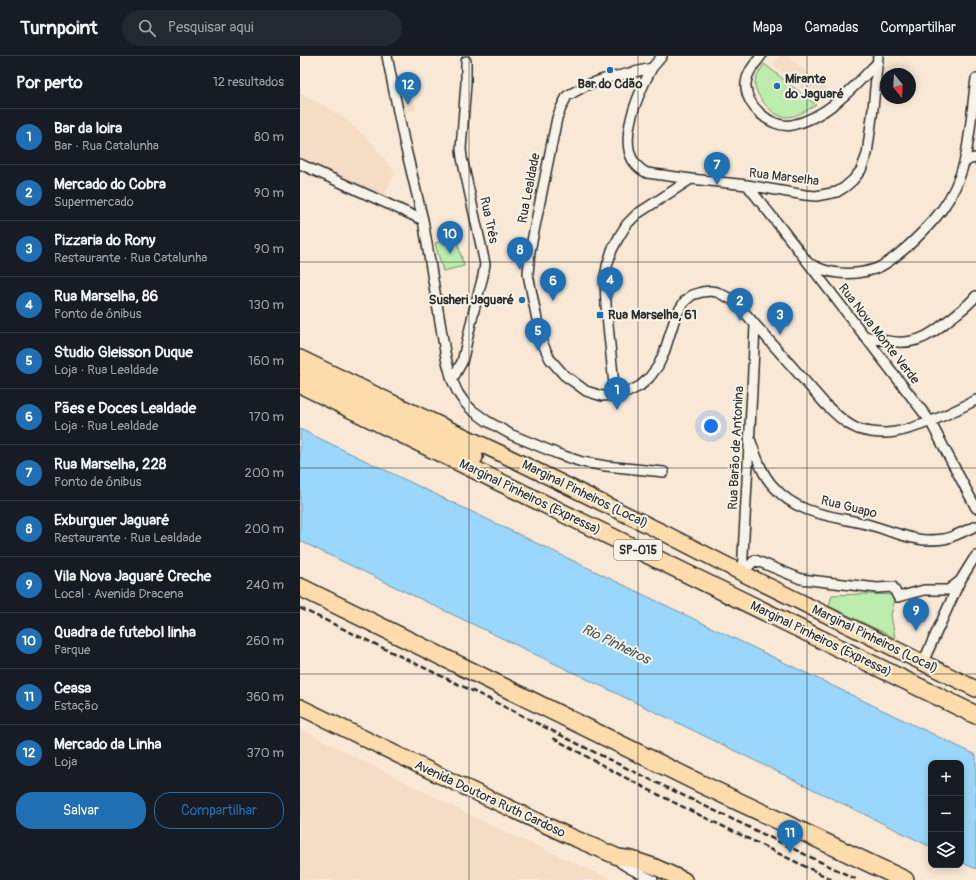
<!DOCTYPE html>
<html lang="pt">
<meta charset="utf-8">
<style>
body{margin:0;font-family:Pangolin,sans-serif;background:#242831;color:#f1f3f6}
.controls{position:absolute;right:12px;bottom:12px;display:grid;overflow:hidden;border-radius:8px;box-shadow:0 2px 10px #0003}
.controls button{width:36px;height:36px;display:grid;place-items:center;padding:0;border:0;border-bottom:1px solid #363941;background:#171b24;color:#f1f3f6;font:20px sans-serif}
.compass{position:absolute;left:580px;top:12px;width:36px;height:36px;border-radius:50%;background:#171b24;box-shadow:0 2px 10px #0003;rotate:162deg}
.you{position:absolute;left:411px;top:370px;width:14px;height:14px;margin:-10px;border:3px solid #fff;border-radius:50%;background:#1a73e8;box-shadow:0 0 0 6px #1a73e833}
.badge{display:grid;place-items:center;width:26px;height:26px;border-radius:50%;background:#1f6fb2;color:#fff;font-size:13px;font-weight:700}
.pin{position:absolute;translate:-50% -33px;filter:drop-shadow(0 1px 2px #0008)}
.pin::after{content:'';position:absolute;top:21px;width:14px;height:12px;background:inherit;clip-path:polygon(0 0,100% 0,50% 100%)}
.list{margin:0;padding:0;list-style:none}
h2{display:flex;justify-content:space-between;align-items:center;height:52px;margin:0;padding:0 16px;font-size:17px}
h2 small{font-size:13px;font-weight:400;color:#9ea1a6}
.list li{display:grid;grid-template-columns:26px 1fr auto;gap:12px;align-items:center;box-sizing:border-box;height:56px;padding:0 16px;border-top:1px solid #363941}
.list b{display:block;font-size:15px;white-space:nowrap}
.list p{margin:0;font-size:13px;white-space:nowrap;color:#9ea1a6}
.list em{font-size:13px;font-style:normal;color:#9ea1a6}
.actions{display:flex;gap:8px;padding:12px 16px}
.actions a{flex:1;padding:9px 0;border:1px solid #1f6fb2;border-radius:16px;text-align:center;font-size:14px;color:#1f6fb2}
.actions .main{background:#1f6fb2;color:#fff}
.icon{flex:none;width:22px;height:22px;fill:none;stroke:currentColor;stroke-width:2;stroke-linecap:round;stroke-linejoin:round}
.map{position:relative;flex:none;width:676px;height:824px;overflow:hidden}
header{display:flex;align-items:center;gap:24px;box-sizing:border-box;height:56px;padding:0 20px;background:#171b24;border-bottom:1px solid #363941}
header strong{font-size:19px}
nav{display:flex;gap:22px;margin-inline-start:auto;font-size:14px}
.search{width:280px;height:36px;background:#242831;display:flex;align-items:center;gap:10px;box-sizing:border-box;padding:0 14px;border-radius:22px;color:#9ea1a6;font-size:15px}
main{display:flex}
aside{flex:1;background:#171b24}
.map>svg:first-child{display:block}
.built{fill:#f4dcc5}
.green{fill:#bcedac;stroke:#748c6c}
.water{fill:#9bd7fc;stroke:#6e92a8}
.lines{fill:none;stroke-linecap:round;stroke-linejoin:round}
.minor-casing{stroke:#2b2b2b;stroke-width:12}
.trunk-casing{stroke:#2b2b2b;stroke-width:18}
.motorway-casing{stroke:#2b2b2b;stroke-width:20}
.minor{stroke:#f7f3e8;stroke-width:9}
.trunk{stroke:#fddcac;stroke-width:15}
.motorway{stroke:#fddcac;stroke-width:17}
.rail{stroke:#2b2b2b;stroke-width:2.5;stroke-dasharray:6 3;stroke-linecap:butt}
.grid{fill:none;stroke:#2b2b2b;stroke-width:1;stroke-opacity:0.55}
.poi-dot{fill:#1f6fb2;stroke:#f7f3e8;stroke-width:1.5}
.labels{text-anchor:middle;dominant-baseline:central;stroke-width:4;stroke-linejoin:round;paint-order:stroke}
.shield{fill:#f7f3e8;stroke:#686764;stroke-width:1}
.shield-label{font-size:12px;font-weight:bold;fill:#2b2b2b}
.poi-label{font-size:13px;font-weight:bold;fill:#2b2b2b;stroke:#f7f3e8;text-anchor:start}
.street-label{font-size:13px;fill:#2b2b2b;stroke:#f7f3e8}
.water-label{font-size:14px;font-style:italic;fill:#47565f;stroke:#f7f3e8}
</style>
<header>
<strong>Turnpoint</strong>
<div class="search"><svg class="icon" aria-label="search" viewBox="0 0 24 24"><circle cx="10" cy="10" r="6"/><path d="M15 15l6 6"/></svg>Pesquisar aqui</div>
<nav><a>Mapa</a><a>Camadas</a><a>Compartilhar</a></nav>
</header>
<main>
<aside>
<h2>Por perto<small>12 resultados</small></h2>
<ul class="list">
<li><span class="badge">1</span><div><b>Bar da loira</b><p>Bar · Rua Catalunha</p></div><em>80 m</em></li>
<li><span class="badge">2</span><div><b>Mercado do Cobra</b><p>Supermercado</p></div><em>90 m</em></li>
<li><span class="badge">3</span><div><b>Pizzaria do Rony</b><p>Restaurante · Rua Catalunha</p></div><em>90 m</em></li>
<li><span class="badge">4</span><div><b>Rua Marselha, 86</b><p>Ponto de ônibus</p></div><em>130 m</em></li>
<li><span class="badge">5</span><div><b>Studio Gleisson Duque</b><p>Loja · Rua Lealdade</p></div><em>160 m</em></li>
<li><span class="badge">6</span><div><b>Pães e Doces Lealdade</b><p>Loja · Rua Lealdade</p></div><em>170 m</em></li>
<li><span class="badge">7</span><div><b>Rua Marselha, 228</b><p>Ponto de ônibus</p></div><em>200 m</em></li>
<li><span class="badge">8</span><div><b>Exburguer Jaguaré</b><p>Restaurante · Rua Lealdade</p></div><em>200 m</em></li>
<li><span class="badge">9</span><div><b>Vila Nova Jaguaré Creche</b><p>Local · Avenida Dracena</p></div><em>240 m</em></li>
<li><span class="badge">10</span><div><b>Quadra de futebol linha</b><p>Parque</p></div><em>260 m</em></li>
<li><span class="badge">11</span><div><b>Ceasa</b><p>Estação</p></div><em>360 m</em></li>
<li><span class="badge">12</span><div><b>Mercado da Linha</b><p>Loja</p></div><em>370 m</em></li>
</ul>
<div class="actions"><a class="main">Salvar</a><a>Compartilhar</a></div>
</aside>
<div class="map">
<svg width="676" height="824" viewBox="0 0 676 824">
<rect width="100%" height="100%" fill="#f8e8d5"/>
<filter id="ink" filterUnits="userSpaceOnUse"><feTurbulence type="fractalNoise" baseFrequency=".025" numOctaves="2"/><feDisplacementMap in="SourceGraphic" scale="8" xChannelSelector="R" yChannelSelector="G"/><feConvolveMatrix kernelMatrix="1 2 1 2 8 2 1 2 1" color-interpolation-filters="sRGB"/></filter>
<g filter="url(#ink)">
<path class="built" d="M479 0H487L528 33 517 45 472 8Z
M0 37 43 61 67 82 95 116 81 146 0 105Z
M114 40 116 54 103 57 100 44Z
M0 673 194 771 312 824H0Z"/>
<path class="green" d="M464 8 516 49C507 54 495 62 484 61 473 60 454 39 455 27 456 20 461 14 464 8Z
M156 182 164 210 143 215 135 187Z
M568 538 596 539 591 559 595 582 529 550 532 539Z"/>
<path class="water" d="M0 373 676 699V813L661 806V707H631V791L376 666 0 485Z"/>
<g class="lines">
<defs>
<path id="minor" d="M87 0 104 85 123 164 146 302 152 324 158 337 165 347 172 354 187 365 212 379 258 398 282 406 306 410 364 416
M362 0 352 12 304 23 287 29 267 40 261 52 257 62 230 195 228 218 241 284 250 303 264 319 274 326 286 335 302 340 315 339 328 336 340 330 349 322 358 310 364 297 376 259 385 245 392 239 402 236 410 235 417 236 431 243 438 249 526 349C536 358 545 368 558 373 567 376 577 377 586 377 612 376 653 356 676 344
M461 0C455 8 447 16 446 27 444 49 471 73 492 69 528 61 554 31 578 6
M352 12C338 38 309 99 347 117L391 123
M664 107 670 103 676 102
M0 108 123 164
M447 129 482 173 630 365 676 452
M510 208C515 210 519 212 524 214 540 219 559 218 575 213 587 209 597 199 607 191 635 165 654 144 664 107 671 79 672 50 676 23
M564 280C589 286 610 292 633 276 639 272 645 267 650 263 659 256 669 249 676 240
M152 324 162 306 164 298 174 254 183 220 185 208 162 102 161 93 166 27V5
M315 339 306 249 305 222 307 210 312 194 320 179 327 168 337 158 391 123 447 129 505 139 516 140 537 136 545 131 553 124 561 114 567 98 573 53 578 0
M450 383C456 399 461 417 473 430 500 461 534 459 570 469 588 474 608 483 626 484 633 484 642 484 648 482 657 479 667 474 676 470
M442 517 452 335 455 269
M442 517 455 504 501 523 577 532 593 531 598 541 624 534H648L660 525
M623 606 660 525 673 504 676 500
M318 801 321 807 329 812 353 824"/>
<path id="trunk" d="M0 302 91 346 202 398 366 478 442 517 676 633
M0 651 141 720 267 779 318 801 332 803 353 810 384 824"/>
<path id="motorway" d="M0 309 21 323 115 370 174 401
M0 328 275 463 676 659
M0 531 399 727 605 824"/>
</defs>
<use href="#minor" class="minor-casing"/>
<use href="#trunk" class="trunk-casing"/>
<use href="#motorway" class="motorway-casing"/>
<use href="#minor" class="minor"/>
<use href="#trunk" class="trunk"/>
<use href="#motorway" class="motorway"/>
<path class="rail" d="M0 552 189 643 314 706 558 824
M253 682 324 721 373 746 533 824"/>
</g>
</g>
<path class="grid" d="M169 0V824M338 0V824M507 0V824M0 206H676M0 412H676M0 618H676"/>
<g class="poi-dot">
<circle cx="310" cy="14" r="4"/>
<circle cx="477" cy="30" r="4"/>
<circle cx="222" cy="244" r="4"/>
<rect x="296" y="255" width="8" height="8" rx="2"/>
</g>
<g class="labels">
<rect class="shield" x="314" y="484" width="48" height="20" rx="3"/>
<g class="shield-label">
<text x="338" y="494">SP-015</text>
</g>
<g class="poi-label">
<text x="485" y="23">Mirante<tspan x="485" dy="15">do Jaguaré</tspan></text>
<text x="310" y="28" text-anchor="middle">Bar do Cdão</text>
<text x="214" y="244" text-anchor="end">Susheri Jaguaré</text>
<text x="308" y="259">Rua Marselha, 61</text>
</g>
<g class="street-label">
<text transform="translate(484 121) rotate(7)">Rua Marselha</text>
<text transform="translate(229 132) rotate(-79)">Rua Lealdade</text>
<text transform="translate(189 164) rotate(78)">Rua Três</text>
<text transform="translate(579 278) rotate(52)">Rua Nova Monte Verde</text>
<text transform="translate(436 392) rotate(-87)">Rua Barão de Antonina</text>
<text transform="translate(285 438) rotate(26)">Marginal Pinheiros (Local)</text>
<text transform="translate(230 441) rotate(26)">Marginal Pinheiros (Expressa)</text>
<text transform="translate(549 451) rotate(14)">Rua Guapo</text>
<text transform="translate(521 583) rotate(26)">Marginal Pinheiros (Expressa)</text>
<text transform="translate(575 583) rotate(26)">Marginal Pinheiros (Local)</text>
<text transform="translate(190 743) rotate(25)">Avenida Doutora Ruth Cardoso</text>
</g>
<g class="water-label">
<text transform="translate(316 588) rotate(26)">Rio Pinheiros</text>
</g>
</g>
</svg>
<div class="controls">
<button>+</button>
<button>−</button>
<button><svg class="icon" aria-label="layers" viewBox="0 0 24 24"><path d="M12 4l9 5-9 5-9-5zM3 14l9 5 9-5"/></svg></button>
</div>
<svg class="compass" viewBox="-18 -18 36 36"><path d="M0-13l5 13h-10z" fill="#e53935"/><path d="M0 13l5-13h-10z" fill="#9ea1a6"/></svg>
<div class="you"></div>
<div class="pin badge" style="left:317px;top:354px">1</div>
<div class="pin badge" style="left:440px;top:265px">2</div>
<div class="pin badge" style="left:480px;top:279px">3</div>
<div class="pin badge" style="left:310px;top:244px">4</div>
<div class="pin badge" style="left:238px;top:295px">5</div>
<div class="pin badge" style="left:253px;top:245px">6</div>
<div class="pin badge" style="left:417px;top:129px">7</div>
<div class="pin badge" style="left:220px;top:214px">8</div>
<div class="pin badge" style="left:616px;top:575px">9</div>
<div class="pin badge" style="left:150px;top:198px">10</div>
<div class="pin badge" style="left:490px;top:797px">11</div>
<div class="pin badge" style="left:108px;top:49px">12</div>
</div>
</main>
